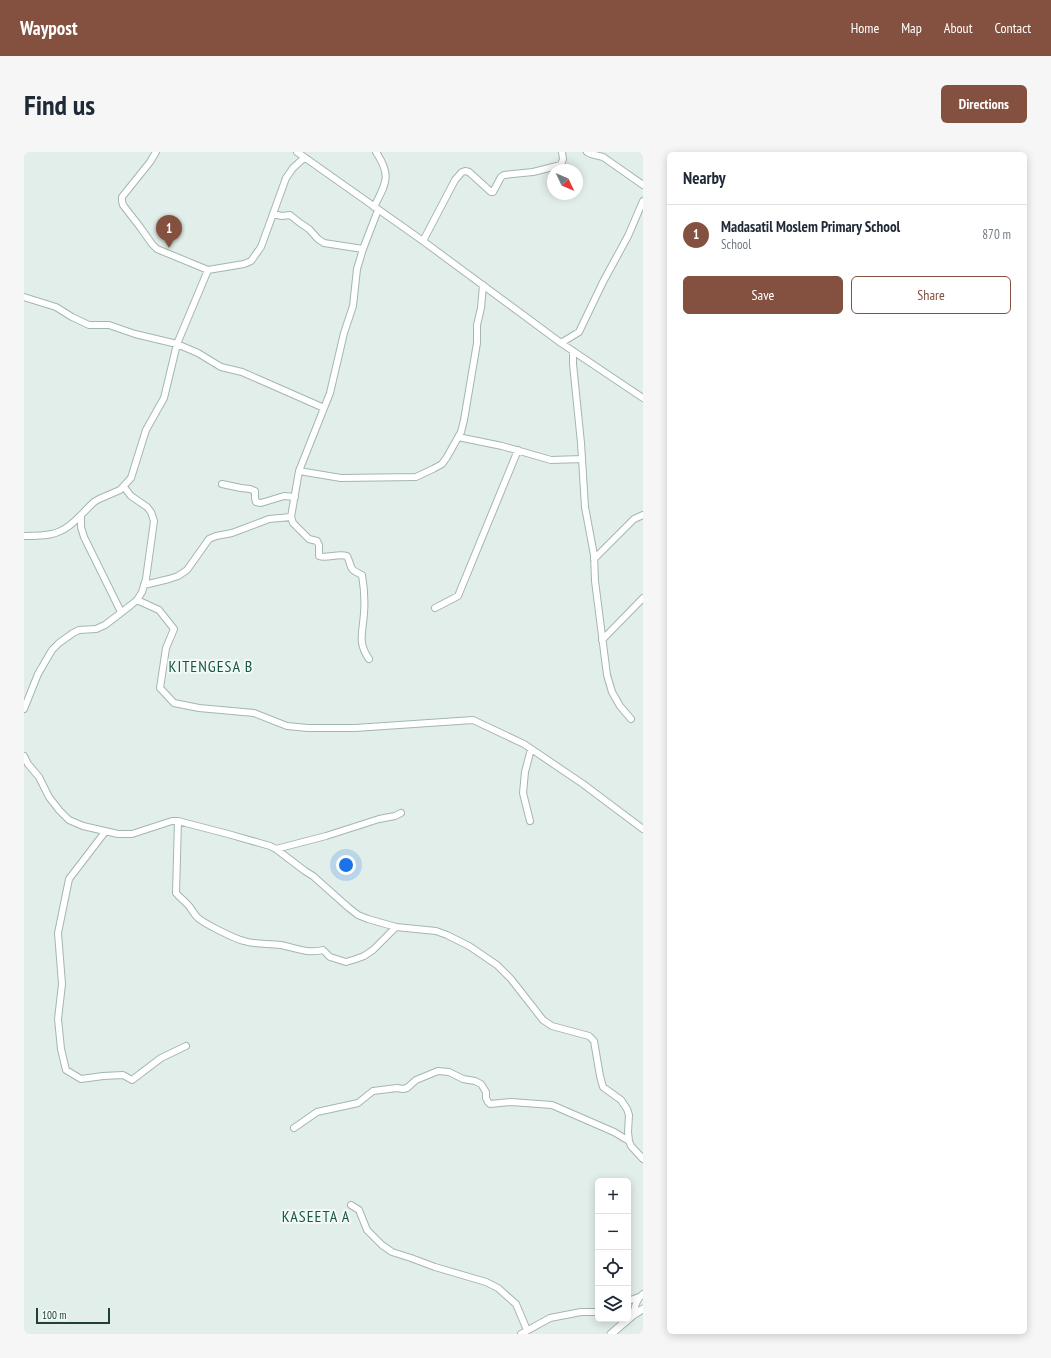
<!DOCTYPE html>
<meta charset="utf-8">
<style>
body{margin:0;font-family:"PT Sans Narrow",sans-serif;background:#f6f6f7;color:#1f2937}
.controls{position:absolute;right:12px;bottom:12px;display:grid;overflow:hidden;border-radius:6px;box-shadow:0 2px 10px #0003}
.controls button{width:36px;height:36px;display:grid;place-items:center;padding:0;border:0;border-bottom:1px solid #e0e1e3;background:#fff;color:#1f2937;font:20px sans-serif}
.compass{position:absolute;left:523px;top:12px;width:36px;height:36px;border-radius:50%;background:#fff;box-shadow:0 2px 10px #0003;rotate:134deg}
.scale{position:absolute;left:12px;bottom:10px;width:74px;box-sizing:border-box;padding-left:4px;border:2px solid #204039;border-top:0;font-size:11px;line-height:14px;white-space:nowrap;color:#204039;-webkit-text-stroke:3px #f3faf6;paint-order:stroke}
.you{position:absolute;left:322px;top:713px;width:14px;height:14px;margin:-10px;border:3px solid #fff;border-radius:50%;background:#1a73e8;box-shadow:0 0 0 6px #1a73e833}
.badge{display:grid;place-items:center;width:26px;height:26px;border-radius:50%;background:#845141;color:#fff;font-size:13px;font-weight:700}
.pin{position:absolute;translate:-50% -33px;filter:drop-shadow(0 1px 2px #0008)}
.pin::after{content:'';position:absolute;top:21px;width:14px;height:12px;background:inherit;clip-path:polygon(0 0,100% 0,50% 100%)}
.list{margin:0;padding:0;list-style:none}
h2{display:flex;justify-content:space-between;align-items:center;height:52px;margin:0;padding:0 16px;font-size:17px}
h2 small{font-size:13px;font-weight:400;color:#747a83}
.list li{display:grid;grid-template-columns:26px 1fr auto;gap:12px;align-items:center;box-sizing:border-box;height:60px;padding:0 16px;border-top:1px solid #e0e1e3}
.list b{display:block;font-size:15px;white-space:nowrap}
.list p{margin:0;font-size:13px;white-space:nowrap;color:#747a83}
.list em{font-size:13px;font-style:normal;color:#747a83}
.actions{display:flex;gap:8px;padding:12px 16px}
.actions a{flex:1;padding:9px 0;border:1px solid #845141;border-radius:6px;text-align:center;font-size:14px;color:#845141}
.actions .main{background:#845141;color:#fff}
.icon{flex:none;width:22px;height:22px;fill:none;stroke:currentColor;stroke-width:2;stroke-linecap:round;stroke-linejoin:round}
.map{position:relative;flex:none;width:619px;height:1182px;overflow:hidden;border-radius:6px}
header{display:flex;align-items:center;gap:24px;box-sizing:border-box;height:56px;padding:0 20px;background:#845141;color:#fff}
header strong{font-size:19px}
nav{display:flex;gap:22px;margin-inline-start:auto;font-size:14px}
.intro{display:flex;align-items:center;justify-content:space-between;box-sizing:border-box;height:96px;padding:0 24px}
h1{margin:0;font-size:28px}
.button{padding:10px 18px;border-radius:6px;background:#845141;color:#fff;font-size:14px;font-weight:700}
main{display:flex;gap:24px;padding:0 24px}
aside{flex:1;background:#fff;border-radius:6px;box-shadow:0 2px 10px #0003}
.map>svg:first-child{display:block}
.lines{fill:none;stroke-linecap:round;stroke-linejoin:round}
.minor-casing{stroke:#a4b6b1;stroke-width:8}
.tertiary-casing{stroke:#a4b6b1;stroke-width:9}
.minor{stroke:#fff;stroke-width:6}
.tertiary{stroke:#fff;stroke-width:7}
.labels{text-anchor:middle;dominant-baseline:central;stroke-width:4;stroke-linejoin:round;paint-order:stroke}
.quarter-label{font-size:16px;letter-spacing:1px;fill:#195549;stroke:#f3faf6}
</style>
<header>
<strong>Waypost</strong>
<nav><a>Home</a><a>Map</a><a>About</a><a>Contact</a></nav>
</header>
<div class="intro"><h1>Find us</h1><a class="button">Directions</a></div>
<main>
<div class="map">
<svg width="619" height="1182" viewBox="0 0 619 1182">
<rect width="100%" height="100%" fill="#e2eee9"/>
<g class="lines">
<defs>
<path id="minor" d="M132 0 126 10 98 45V49L99 53 116 75 128 92 133 97 184 118 220 112 227 109 237 95 262 26 269 16 280 6
M273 0 399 89 537 191 619 246
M563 0 567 2 579 5 619 33
M350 55C362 31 368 24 352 0
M249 62 258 64 266 63 276 71 285 77 294 87 300 91 339 97
M399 89 431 28 438 20 441 19 445 20 467 40H469L477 25 480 23 509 20 537 13 539 7 538 0
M0 145 32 155 48 165 65 173H85L111 182 153 192 174 201 197 215 218 220 234 227 300 256
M537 191 555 180 579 130 604 84 619 49
M549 199V212L557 291 561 355 570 403 571 429 583 523 588 540 596 554 607 567
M434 285 478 294 527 308 558 307
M275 319 317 326 392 325 409 317 418 312 423 305 437 280 440 268 453 191V173L457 156 459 133
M198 332 217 336 226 337 231 339V346L232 350 237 351 260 344 271 345
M57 363V375L60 385 97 460
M0 384C9 384 19 384 28 382 46 378 57 362 70 350L75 347 96 338 107 326 122 278 140 246 153 192 184 118
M570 407 610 367 619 363
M120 433 145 427 154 424 163 418 185 387 192 384 208 381 245 367 267 365
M113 448 135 458 150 477 142 496 136 536 150 551 175 556 230 561 263 574 284 576H331L449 568 500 592 559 632 619 677
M411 456 434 444 494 298
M578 488 619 446
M345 507C333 490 339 480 340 461 341 449 340 435 338 423 323 416 329 416 323 404 314 401 303 407 295 404V393L293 389 285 387 269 371 267 365 275 319 306 241 320 181 329 154 333 117 339 97 354 58
M0 557 14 522 28 498 35 491 49 481 55 478 72 477 81 473 107 453 113 448 118 440 122 427 130 369 127 360 123 355 107 344 100 335
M0 604 4 612 15 625 25 645 35 658 45 668 59 674 94 682H108L148 669H154L204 682 246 694 252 697 281 719 289 724 325 756 334 763 344 767 372 775 412 779 423 783 445 794 473 813 487 827 519 868 528 874 565 884 570 889 576 924 579 935 597 948 603 957 605 963 604 980 605 989 607 994 619 1007
M154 669 152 741C156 746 161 749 165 754 168 758 170 762 174 766 181 772 211 787 220 789 232 793 245 791 257 793 271 796 284 802 299 798L306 805 322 810 332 807 340 804 349 798 372 775
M506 669 499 641 501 620 507 597
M81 680 45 727 34 781 38 832 34 867 37 897 42 918 57 927 79 924 99 923 108 928 137 906 162 894
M252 697 302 684 355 667 371 664 377 661
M270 976 293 960 334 951 349 939 373 936 379 937 383 936 392 928 414 919 425 920 439 927 451 929 457 932 462 940V946L464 950 466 952 487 950 528 953 590 980 605 989
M327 1053 335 1058 343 1078 358 1093 368 1100 387 1106 411 1115 462 1130 474 1136 492 1152 503 1178
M604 1149 615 1145
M609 1163C611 1155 612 1147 619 1142
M497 1182 526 1166 557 1160H574"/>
<path id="tertiary" d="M587 1182 609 1163 619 1157"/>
</defs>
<use href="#minor" class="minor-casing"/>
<use href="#tertiary" class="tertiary-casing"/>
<use href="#minor" class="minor"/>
<use href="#tertiary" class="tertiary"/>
</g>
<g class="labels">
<g class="quarter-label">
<text x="187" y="514">KITENGESA B</text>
<text x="292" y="1064">KASEETA A</text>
</g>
</g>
</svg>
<div class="controls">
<button>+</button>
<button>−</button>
<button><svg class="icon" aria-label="locate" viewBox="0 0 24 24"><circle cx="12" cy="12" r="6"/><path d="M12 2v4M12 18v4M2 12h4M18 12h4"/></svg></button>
<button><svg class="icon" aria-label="layers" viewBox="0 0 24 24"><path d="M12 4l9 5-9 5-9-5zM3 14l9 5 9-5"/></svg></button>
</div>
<svg class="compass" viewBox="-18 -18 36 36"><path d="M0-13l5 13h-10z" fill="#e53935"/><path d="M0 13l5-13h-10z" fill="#747a83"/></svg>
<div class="scale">100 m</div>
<div class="you"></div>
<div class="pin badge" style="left:145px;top:96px">1</div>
</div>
<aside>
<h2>Nearby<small></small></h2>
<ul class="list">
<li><span class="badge">1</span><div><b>Madasatil Moslem Primary School</b><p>School</p></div><em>870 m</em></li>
</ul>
<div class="actions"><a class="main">Save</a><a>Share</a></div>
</aside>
</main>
